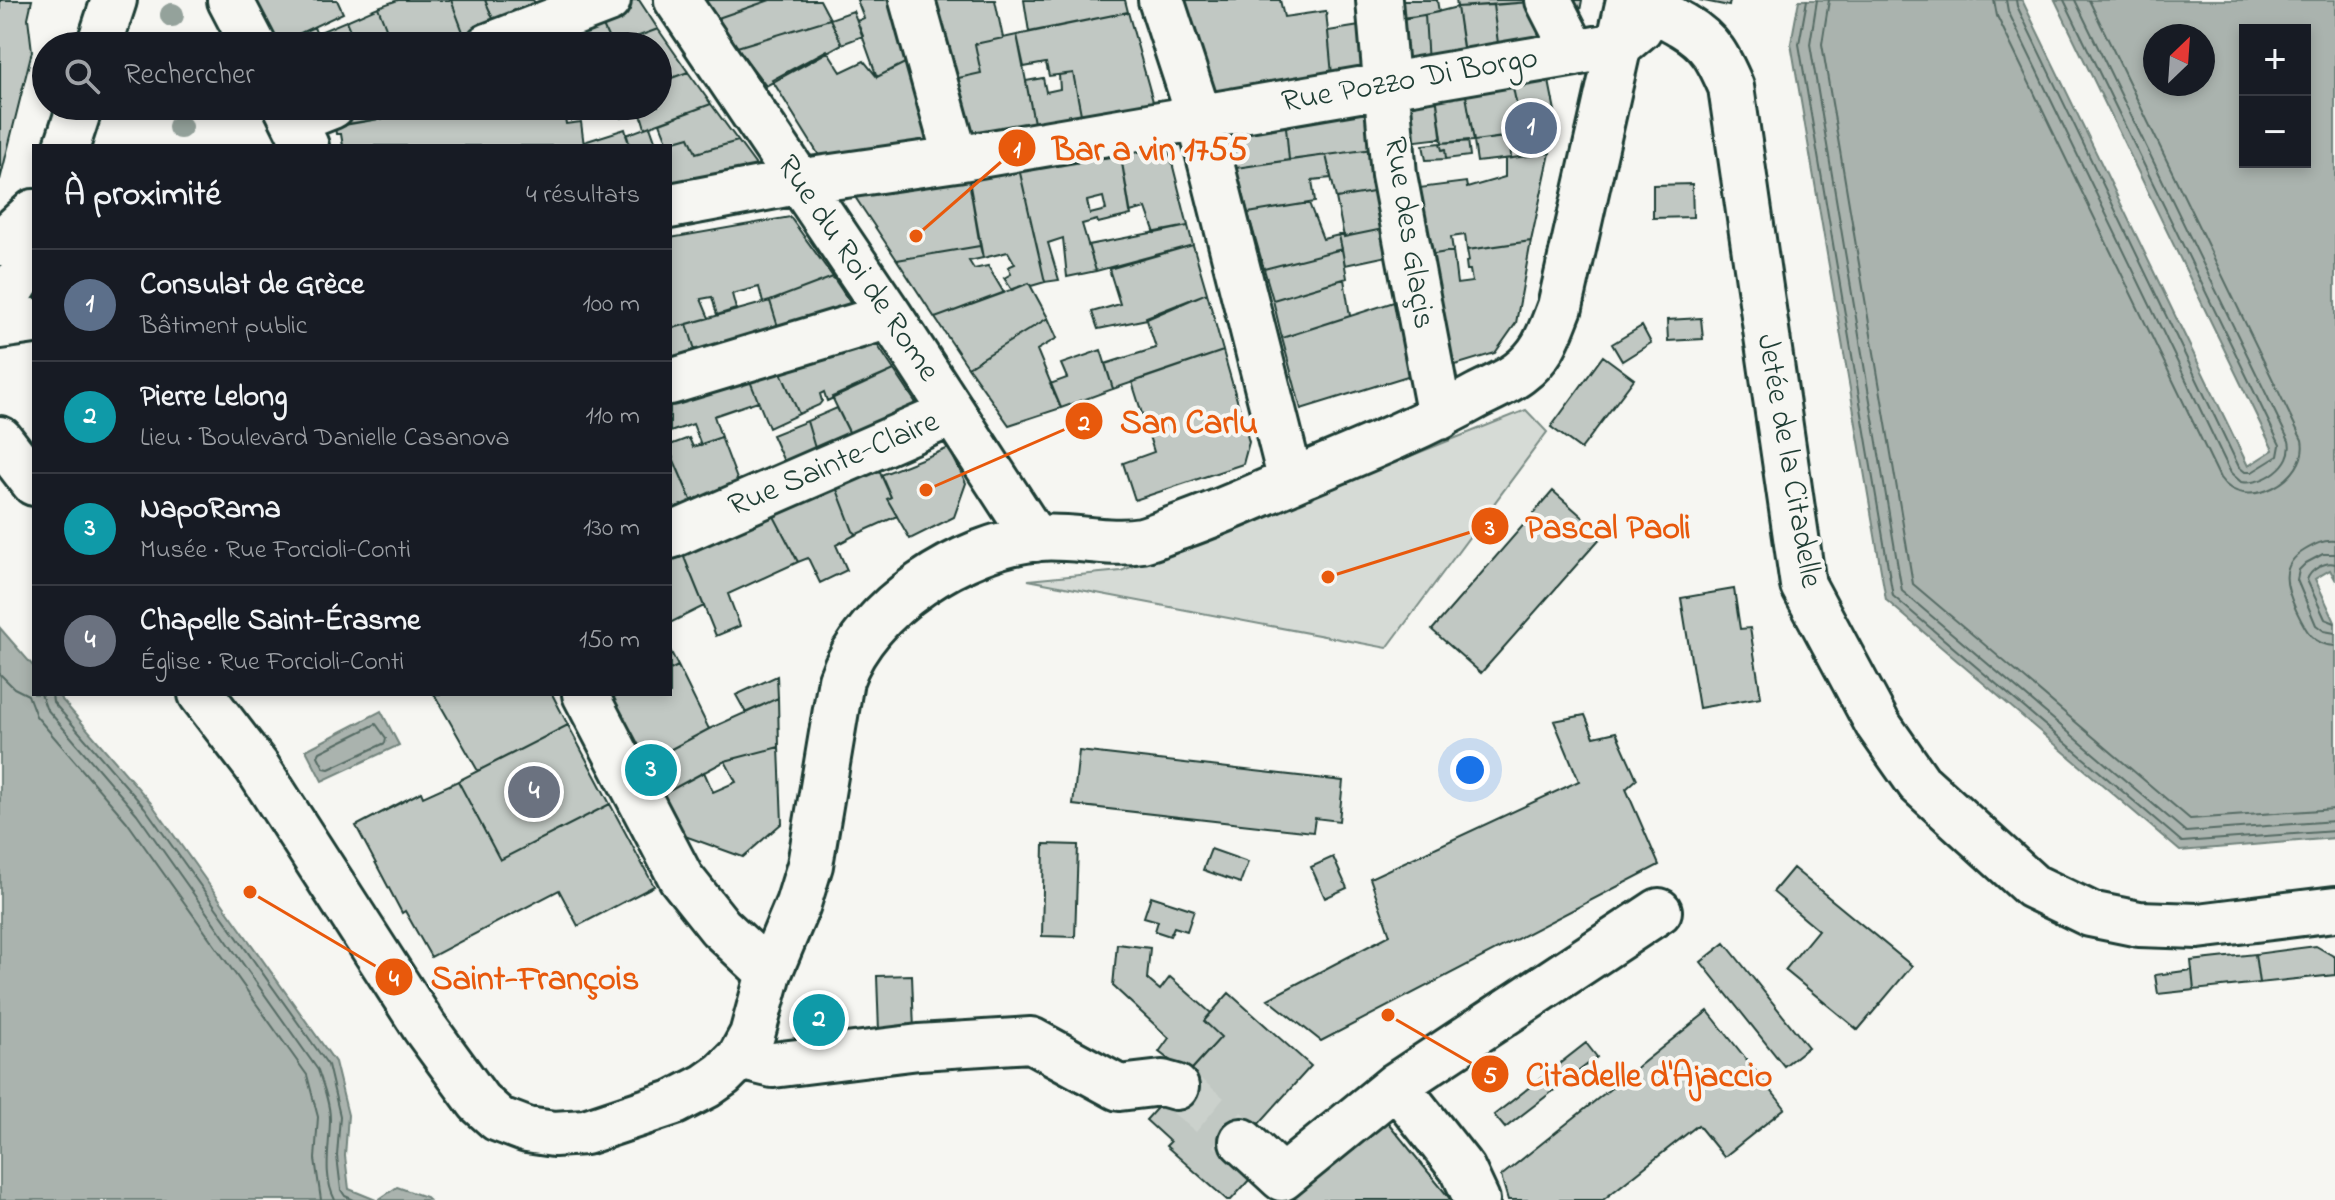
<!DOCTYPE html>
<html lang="fr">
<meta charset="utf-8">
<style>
body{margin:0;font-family:"Indie Flower",sans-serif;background:#20242c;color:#f1f3f6}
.controls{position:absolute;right:24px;top:24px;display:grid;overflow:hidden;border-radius:0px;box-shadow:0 4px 12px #0003}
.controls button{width:72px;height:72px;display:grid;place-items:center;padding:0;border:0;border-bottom:2px solid #363941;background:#171b24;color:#f1f3f6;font:40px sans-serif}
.compass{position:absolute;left:2143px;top:24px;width:72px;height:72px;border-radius:50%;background:#171b24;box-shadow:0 4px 12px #0003;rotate:25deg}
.you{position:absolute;left:1470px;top:770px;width:28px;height:28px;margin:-20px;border:6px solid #fff;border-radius:50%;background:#1a73e8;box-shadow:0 0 0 12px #1a73e833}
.badge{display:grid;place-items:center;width:52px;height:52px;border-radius:50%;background:#db2777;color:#fff;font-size:26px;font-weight:700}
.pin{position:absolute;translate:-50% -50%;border:4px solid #fff;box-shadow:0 2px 8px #0006}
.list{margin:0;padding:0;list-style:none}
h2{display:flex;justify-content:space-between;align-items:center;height:104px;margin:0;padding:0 32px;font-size:34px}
h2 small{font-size:26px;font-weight:400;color:#9ea1a6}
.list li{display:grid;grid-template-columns:52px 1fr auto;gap:24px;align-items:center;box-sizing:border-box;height:112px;padding:0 32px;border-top:2px solid #363941}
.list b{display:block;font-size:30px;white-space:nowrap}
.list p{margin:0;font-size:26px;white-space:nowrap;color:#9ea1a6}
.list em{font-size:26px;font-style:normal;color:#9ea1a6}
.icon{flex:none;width:44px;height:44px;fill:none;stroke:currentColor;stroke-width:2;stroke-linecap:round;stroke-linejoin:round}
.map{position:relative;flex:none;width:2335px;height:1200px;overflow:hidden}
.search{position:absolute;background:#171b24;box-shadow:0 4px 12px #0003;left:32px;top:32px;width:640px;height:88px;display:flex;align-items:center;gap:20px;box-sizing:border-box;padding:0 28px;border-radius:44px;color:#9ea1a6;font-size:30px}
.panel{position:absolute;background:#171b24;box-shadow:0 4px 12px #0003;left:32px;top:144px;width:640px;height:552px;border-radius:0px}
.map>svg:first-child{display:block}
.green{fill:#d6dbd6;stroke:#7a8c85;stroke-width:2}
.water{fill:#aab3ae;stroke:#72847d;stroke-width:2;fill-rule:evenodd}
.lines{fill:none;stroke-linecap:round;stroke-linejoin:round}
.shore{stroke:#576c65;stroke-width:2}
.building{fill:#c1c8c3;stroke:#1f3d34;stroke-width:2;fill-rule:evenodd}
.minor-tunnel{stroke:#cbd1cc;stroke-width:44;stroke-dasharray:44 22;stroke-linecap:butt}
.minor-casing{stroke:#1f3d34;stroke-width:50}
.major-casing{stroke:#1f3d34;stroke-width:50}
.minor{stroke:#f6f6f2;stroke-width:44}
.major{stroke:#f6f6f2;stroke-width:44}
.tree{fill:#94a29b}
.labels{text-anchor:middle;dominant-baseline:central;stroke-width:8;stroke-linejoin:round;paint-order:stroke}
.street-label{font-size:32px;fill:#1f3d34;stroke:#f6f6f2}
.leader{fill:none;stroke:#e8590c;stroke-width:3}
.callout-dot{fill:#e8590c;stroke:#f6f6f2;stroke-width:3}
.mark-label{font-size:24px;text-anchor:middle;font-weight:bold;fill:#fff}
.callout-label{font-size:34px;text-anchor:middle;font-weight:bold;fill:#e8590c;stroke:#f6f6f2;stroke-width:8;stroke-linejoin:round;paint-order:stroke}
</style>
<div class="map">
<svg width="2335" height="1200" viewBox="0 0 2335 1200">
<rect width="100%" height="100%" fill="#f6f6f2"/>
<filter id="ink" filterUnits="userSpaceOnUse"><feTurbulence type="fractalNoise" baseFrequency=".0125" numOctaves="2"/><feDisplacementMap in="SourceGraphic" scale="16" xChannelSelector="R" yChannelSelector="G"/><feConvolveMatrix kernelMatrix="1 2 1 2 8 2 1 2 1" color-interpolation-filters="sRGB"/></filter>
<g filter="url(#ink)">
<path class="green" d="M1526 410 1547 432 1387 648 1028 580 1121 571Z"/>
<path class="water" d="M1799 0H2022L2248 466 2273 450 2055 0H2335V579L2330 570 2315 579 2335 622V838L2180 851 1886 600 1791 43ZM2245 30H2305V162H2245ZM2203 36V84H2155V36Z
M0 628 34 667V694H57L151 803 335 1062 348 1115 345 1156 349 1189 376 1200H0Z
M381 711 399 745 322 781 306 750Z
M397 1187 426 1197 429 1200H378Z"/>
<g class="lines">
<path class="shore" d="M1807 0 1799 44 1893 596 2182 842 2335 831
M1817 0 1810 44 1902 591 2186 832 2335 821
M1829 0 1822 44 1913 584 2190 819 2335 809
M1994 0 1997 16 2220 478C2245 515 2310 479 2302 440L2089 0
M2006 0 2008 11 2231 473 2241 482C2262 486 2295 465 2289 441L2075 0
M2016 0 2017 6 2239 467 2245 472H2252L2278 456 2280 445 2064 0
M2335 541C2323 540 2315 544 2305 550 2279 565 2285 586 2296 610 2305 629 2312 645 2335 646
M2335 554H2323L2306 563 2299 570 2297 580 2316 625 2324 631 2335 633
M2335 564C2325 561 2310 570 2307 580L2325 619 2335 623
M0 674 14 688 28 695 36 716 127 822 307 1075 318 1117 315 1159 321 1200
M41 694 46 708 137 814 318 1070C323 1085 330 1103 330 1119 330 1145 322 1176 335 1200
M52 694 53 702 145 808 328 1065 340 1116 337 1156 341 1190 345 1196 354 1200
M376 724 386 738 385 743 329 769 324 768 318 756 320 752Z"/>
</g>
<path class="building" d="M0 0H32L28 18 32 51 0 180Z
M250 0H337L343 13 273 46Z
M398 0H451L466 40 448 46H393L378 7Z
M451 0H485L498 30 466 40Z
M485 0H533L543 15 498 30Z
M628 0H639L658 29 612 46 598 15Z
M703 0H770L718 18Z
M770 0H820L830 19 737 47 718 18Z
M857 0H899L913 59 877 77 857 21 864 18Z
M925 0H995L1003 38 975 44 981 73 945 81Z
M1024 0H1125L1128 12 1029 32Z
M1184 0H1280L1284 17 1326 11 1332 75 1211 95Z
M1398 0H1437L1439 12 1403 19 1401 18Z
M1456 0H1530L1531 2 1457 7Z
M1560 0H1582L1578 22Z
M1699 0H1730L1729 6Z
M1531 2 1550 45 1499 51 1493 5Z
M1493 5 1499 51 1464 55 1457 7Z
M378 7 393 46H357L346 21Z
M1457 7 1465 59 1428 64 1425 15Z
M853 11 863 36 842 44 830 19Z
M1128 12 1154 105 1082 119 1073 73 1049 76 1046 63 1024 67 1017 35Z
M598 15 612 46H519Z
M1425 15 1428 64 1400 69 1401 18Z
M830 19 842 44 766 86 737 47Z
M346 21 357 46H321L315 34Z
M1366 25 1371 69 1332 75 1328 31Z
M314 27 321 46H273Z
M658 29 688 72 658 83V46H612Z
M1017 35 1035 128 960 142 945 81 981 73 975 44Z
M827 50 841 72 864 61 877 77 913 59 934 146 825 165 772 80Z
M688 72 711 104 645 128 640 111 621 118 618 106H658V83Z
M1073 73 1082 119 1035 128 1026 81 1043 78 1046 92 1060 89 1059 75Z
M1548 76 1559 131 1523 135 1512 83Z
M1512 83 1523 135 1474 141 1465 90Z
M1465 90 1474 141 1442 143 1436 95Z
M1436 95 1442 138 1409 142 1401 100Z
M711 104 738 141 696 153 689 137 668 143 660 123Z
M1365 104 1373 149 1289 160 1285 116Z
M353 106H455L338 126Z
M455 106H563L566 124 581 122 584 146H343L341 134H336L335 126Z
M579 106H599L580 113Z
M1285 116 1289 160 1236 168 1223 126Z
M650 126 657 146H630L626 135Z
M625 129 630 146H584V142Z
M1510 136 1511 158 1477 162 1474 141Z
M689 137 696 153 738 141 763 175 670 194V146H657Z
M1468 140 1470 156 1446 159 1445 149 1442 150 1440 143Z
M1167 143 1188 226 1155 233 1146 208 1130 212 1120 151Z
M1440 143 1442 150 1445 149 1446 159 1426 160 1423 145Z
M1373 149 1380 191 1336 198 1326 155Z
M1120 151 1131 215 1098 223 1097 220 1082 224 1096 271 1067 277 1063 238 1048 243 1059 280 1045 282 1018 164ZM1103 197 1106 210 1090 214 1087 201Z
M1550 153 1531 241 1467 250 1465 235 1451 237 1453 251 1422 256 1411 189 1466 182 1467 188 1505 177V159Z
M1326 155 1331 178 1312 180 1315 202 1248 213 1236 168Z
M1018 164 1045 282 1031 286 1029 283 1012 290 1004 278 1011 274 1008 267 1015 264 1008 252 983 258 968 175Z
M968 175 980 246 897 260 855 197Z
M1692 184 1693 217 1653 218V185Z
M1380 191 1388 228 1344 237 1336 198Z
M1309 203 1323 239 1339 235 1342 249 1264 269 1248 213Z
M790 217 833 277 770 301 763 303 759 287 732 294 736 309 717 315 712 297 701 299 709 318 670 329V238Z
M1188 226 1193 245 1096 271 1088 245Z
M1388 228 1392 255 1345 265 1339 235H1344V237Z
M1531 241 1516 323 1495 353 1439 370 1422 256 1453 251 1457 284 1472 282 1470 270H1467L1466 262 1469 261 1467 250Z
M1193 245 1207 293 1147 319 1098 329 1092 312 1120 304 1109 269Z
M980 246 983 258 969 261 974 269 988 266 1004 293 935 318 897 260Z
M1342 249 1347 278 1273 300 1264 269Z
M833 277 861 319 783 343 770 301Z
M1344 279 1350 316 1282 338 1273 300Z
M1029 283 1048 318 968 367 935 318Z
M1207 293 1223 351 1113 389 1105 364 1156 348 1146 317Z
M1400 300 1414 374 1301 409 1282 338Z
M770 301 783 343 700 366 687 324Z
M1048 318 1057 338 1037 350 1061 408 1009 425 968 367Z
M1701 318 1703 339 1668 341 1667 320Z
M687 324 700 366 670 375V329Z
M1642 326 1651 343 1622 361 1612 344Z
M870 334 894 370 827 401 824 392 820 394 822 401 819 405 799 414 776 361Z
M1101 350 1113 389 1061 408 1050 384 1067 378 1061 364Z
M1223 351 1249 442 1243 464 1135 500 1123 463 1154 452 1132 382Z
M1603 356 1634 379 1581 449 1551 427Z
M776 361 799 414 769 428 746 371Z
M894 370 922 412 853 440 832 397Z
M746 371 758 401 714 416 721 437 701 445 693 424 670 432V392Z
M837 408 853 440 817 455 807 421Z
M807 421 817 455 786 466 772 435Z
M721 437 740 487 694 507 670 451V445L689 438 693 447Z
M949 448 966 483 954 517 910 539 887 499 891 497 881 475Z
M670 451 694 507 670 517Z
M874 458 891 497 887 499 897 516 857 534 853 531 831 474Z
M831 474 853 531 857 534 836 545 847 570 820 583 808 558 798 562 766 501Z
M1553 491 1603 535 1481 673 1432 630Z
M766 501 798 562 728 594 740 626 716 636 677 540Z
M677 540 704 606 670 623V543Z
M1734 589 1740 629 1750 628 1761 697 1699 708 1681 598Z
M670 650 678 666 670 670Z
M678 666 709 729 643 764 607 700 619 694H670V670Z
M777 676 778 698 746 713 736 695Z
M434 694H552L568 725 478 771Z
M778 698 779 747 725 761 660 796 643 764 709 729Z
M1585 715 1594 737 1616 732 1637 779 1626 789 1659 865 1321 1041 1268 999 1390 935 1370 878 1579 781 1554 721Z
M568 725 610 804 500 860 458 781Z
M779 747 782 823 743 857 682 835 660 796 704 772 713 792 736 782 725 761Z
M1079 751 1343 781 1339 821 1315 818 1313 832 1073 805Z
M458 781 500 860 610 804 654 886 578 926 559 890 431 957 405 911 402 913 356 826 421 792 423 797Z
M1044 844 1078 845 1075 937 1042 936Z
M1211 849 1248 862 1240 883 1203 870Z
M1333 857 1347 888 1325 898 1311 867Z
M1793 868 1912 966 1858 1030 1785 970 1818 930 1773 892Z
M1151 896 1194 910 1187 931 1174 927 1170 936 1155 931 1158 921 1144 917Z
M1725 943 1808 1047 1784 1066 1701 962Z
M1117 944 1150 948 1147 979 1160 990 1170 977 1211 1013 1204 1021 1221 1037 1188 1074 1159 1052 1169 1038 1113 986Z
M2316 946 2335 957V975L2259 983 2255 954Z
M2255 954 2259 983 2194 990 2191 961Z
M2192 970 2194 990 2158 994 2155 975Z
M912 975 914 1031 879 1032 877 976Z
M1229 993 1311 1066 1227 1159 1250 1179 1231 1200H1227L1166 1146 1170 1142 1146 1120 1221 1037 1204 1021Z
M1708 1011 1785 1108 1724 1157 1698 1125 1603 1200H1508L1501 1176Z
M1586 1043 1597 1057 1505 1128 1494 1115Z
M1385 1119 1451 1200H1286Z"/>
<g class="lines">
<path class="minor-tunnel" d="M1176 1087 1242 1141"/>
<defs>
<path id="minor" d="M230 0 254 46
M677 0 890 316 1035 539
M912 0 956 159
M1161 0 1199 116 1291 481
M1379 0 1394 175 1440 417
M1548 0 1575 53
M1647 0C1658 13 1671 18 1684 26 1711 42 1719 59 1731 87L1803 585 1877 723 1919 783 2032 886 2090 914 2139 924 2198 926 2335 909
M488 46 608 0
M286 106 306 146
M294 121 332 106
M670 206 797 182 956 159 1575 53 1621 44 1640 28
M0 326 34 321
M670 382 890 316
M0 439 34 483
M670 536 953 413
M201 694 257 767 425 1028 479 1102 498 1119 527 1130 554 1134 585 1132 675 1102 706 1086 723 1074 740 1057 752 1035 769 973 798 904 810 865 841 680C866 607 963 545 1039 538 1073 535 1108 546 1142 540 1155 537 1169 530 1182 526 1222 512 1261 494 1300 477 1360 452 1420 428 1477 396 1491 389 1507 382 1519 373 1544 354 1549 335 1560 307L1629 0
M585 694 681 878 720 927 769 973
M740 1057 773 1065 919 1047 1031 1040 1119 1088 1162 1083 1176 1087
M1396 1085 1463 1170 1477 1200
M1242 1141 1282 1178 1396 1085 1659 911"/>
<path id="major" d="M99 46 114 0
M67 146 80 106
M0 243 34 212
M0 309 34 255"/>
</defs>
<use href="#minor" class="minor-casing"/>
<use href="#major" class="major-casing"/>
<use href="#minor" class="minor"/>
<use href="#major" class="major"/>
</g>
<g class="tree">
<circle cx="172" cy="15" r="12"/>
<circle cx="180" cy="127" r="12"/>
</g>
</g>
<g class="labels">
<g class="street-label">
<text transform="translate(1410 81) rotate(-10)">Rue Pozzo Di Borgo</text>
<text transform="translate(1408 233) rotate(81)">Rue des Glaçis</text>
<text transform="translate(857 269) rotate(56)">Rue du Roi de Rome</text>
<text transform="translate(1788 461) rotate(80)">Jetée de la Citadelle</text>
<text transform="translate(834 465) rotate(-23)">Rue Sainte-Claire</text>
</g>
</g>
<path class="leader" d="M916 236L1017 148M926 490L1084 421M1328 577L1490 526M250 892L394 977M1388 1015L1490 1074"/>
<g class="callout-dot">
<circle cx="916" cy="236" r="8"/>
<circle cx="926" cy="490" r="8"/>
<circle cx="1328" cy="577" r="8"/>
<circle cx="250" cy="892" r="8"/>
<circle cx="1388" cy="1015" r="8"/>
<circle cx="1017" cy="148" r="20"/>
<circle cx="1084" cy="421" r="20"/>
<circle cx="1490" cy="526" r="20"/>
<circle cx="394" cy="977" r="20"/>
<circle cx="1490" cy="1074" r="20"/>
</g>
<g class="mark-label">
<text x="1017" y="157">1</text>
<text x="1084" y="430">2</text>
<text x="1490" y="535">3</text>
<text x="394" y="986">4</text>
<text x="1490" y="1083">5</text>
</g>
<g class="callout-label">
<text x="1150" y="160">Bar a vin 1755</text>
<text x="1189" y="433">San Carlu</text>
<text x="1608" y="538">Pascal Paoli</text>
<text x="535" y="989">Saint-François</text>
<text x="1649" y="1086">Citadelle d'Ajaccio</text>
</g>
</svg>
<div class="controls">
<button>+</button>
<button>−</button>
</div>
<svg class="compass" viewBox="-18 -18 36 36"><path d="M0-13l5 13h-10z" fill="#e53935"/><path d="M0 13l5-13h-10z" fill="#9ea1a6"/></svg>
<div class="you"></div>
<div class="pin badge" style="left:1531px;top:128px;background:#5c6f8a">1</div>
<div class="pin badge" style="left:819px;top:1020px;background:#0f9aa8">2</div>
<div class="pin badge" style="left:651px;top:770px;background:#0f9aa8">3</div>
<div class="pin badge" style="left:534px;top:792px;background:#6b7280">4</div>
<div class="search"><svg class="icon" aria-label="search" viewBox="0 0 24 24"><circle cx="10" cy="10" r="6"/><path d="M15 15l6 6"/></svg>Rechercher</div>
<section class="panel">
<h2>À proximité<small>4 résultats</small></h2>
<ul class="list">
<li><span class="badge" style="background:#5c6f8a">1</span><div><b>Consulat de Grèce</b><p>Bâtiment public</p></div><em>100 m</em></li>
<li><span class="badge" style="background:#0f9aa8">2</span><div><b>Pierre Lelong</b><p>Lieu · Boulevard Danielle Casanova</p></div><em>110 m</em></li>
<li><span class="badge" style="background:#0f9aa8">3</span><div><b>NapoRama</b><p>Musée · Rue Forcioli-Conti</p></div><em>130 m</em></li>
<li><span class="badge" style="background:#6b7280">4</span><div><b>Chapelle Saint-Érasme</b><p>Église · Rue Forcioli-Conti</p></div><em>150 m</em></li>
</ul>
</section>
</div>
